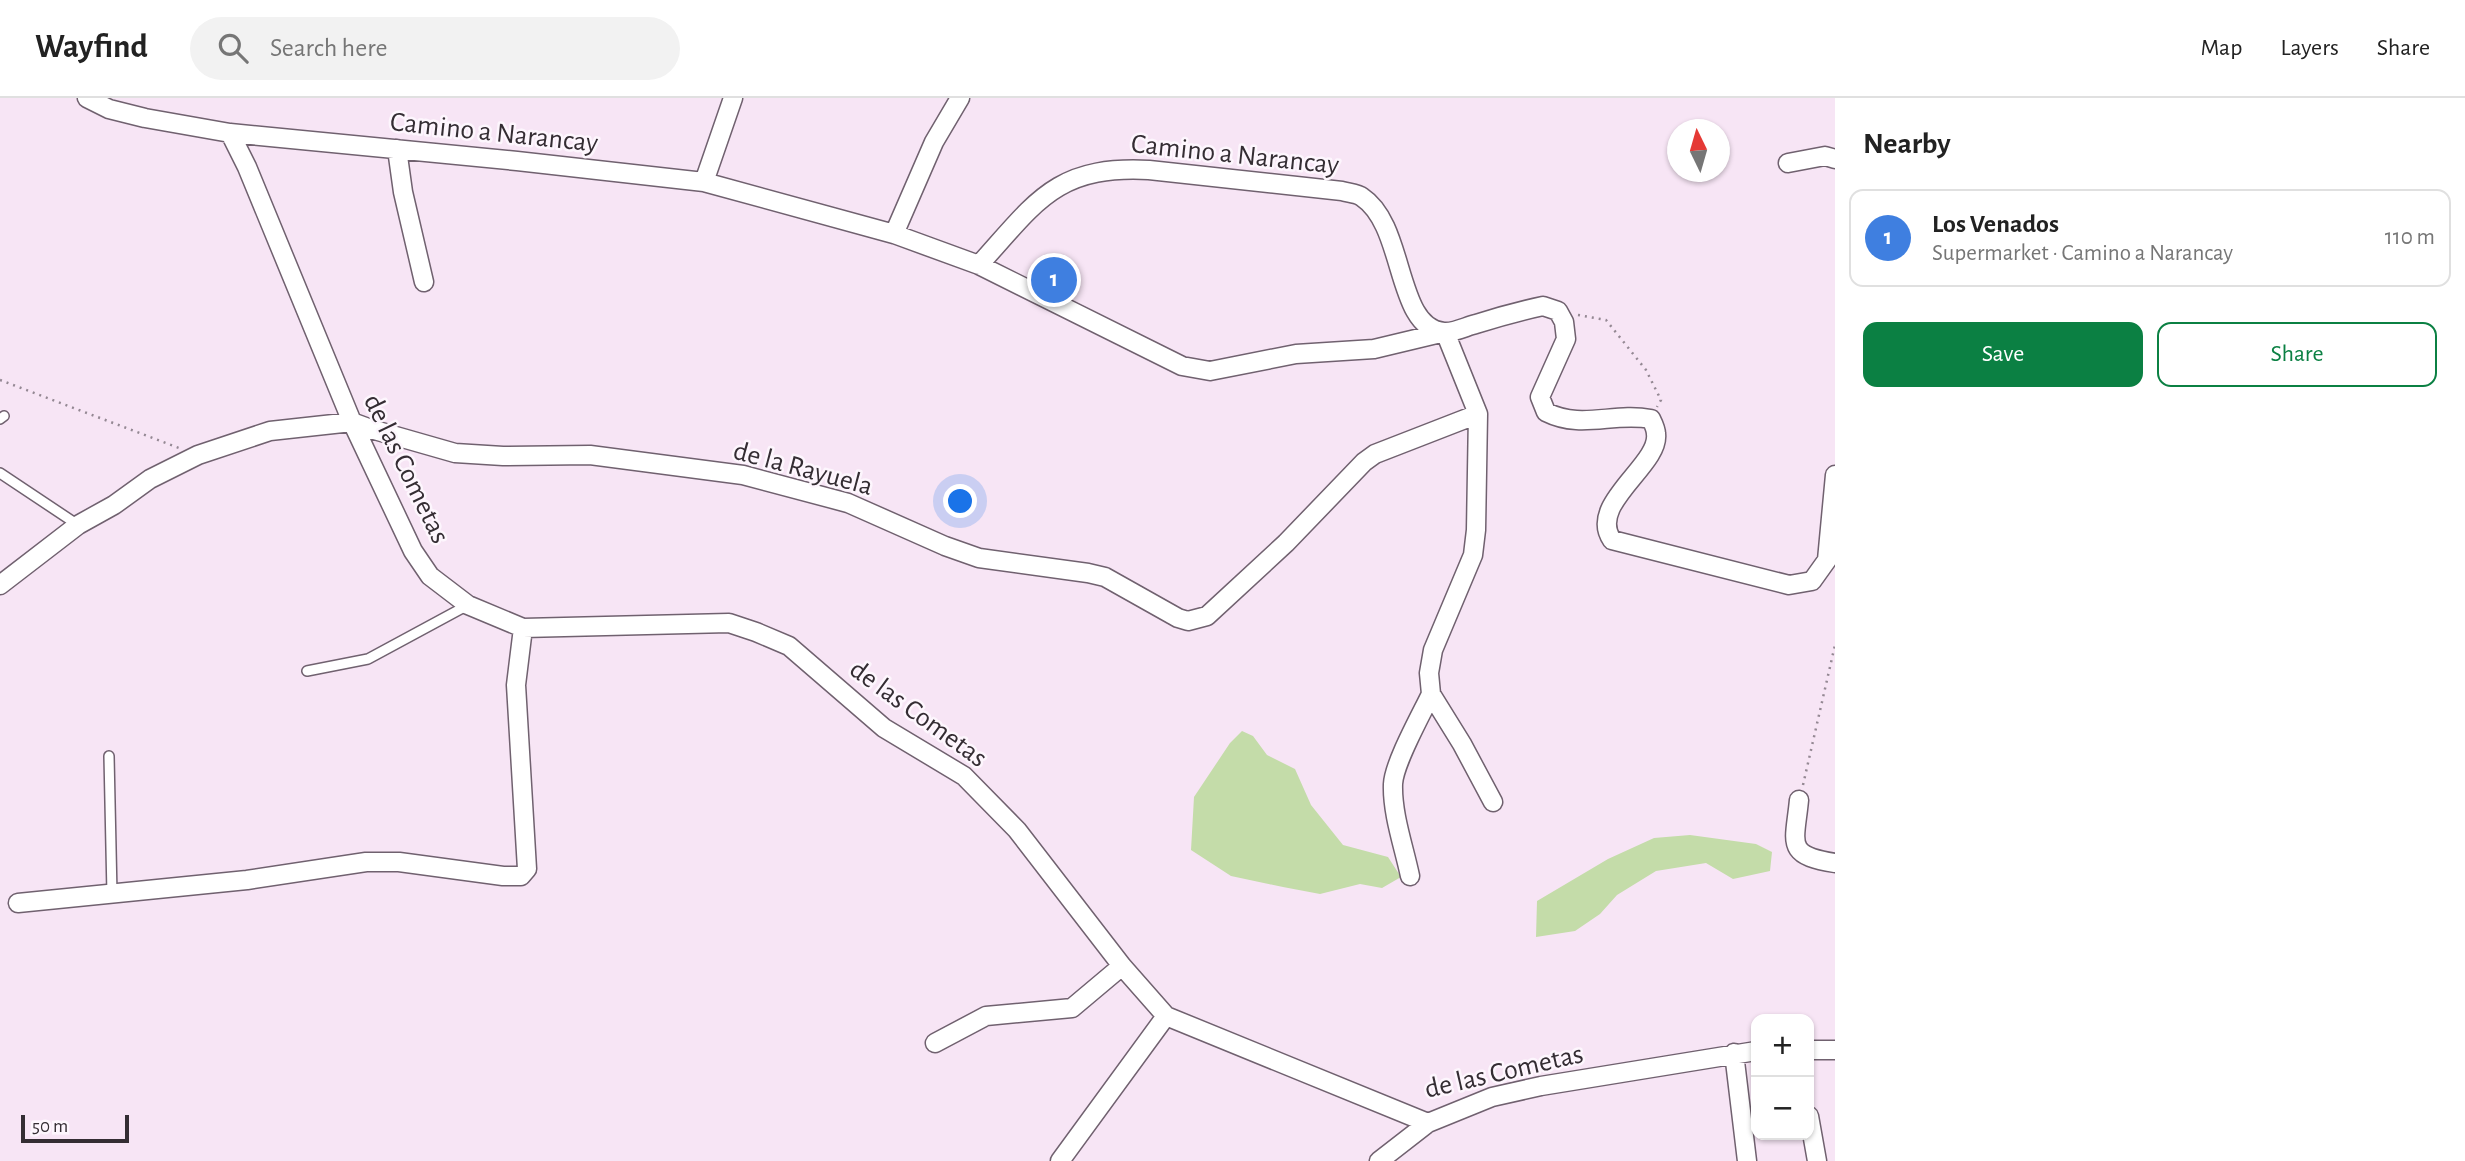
<!DOCTYPE html>
<meta charset="utf-8">
<style>
body{margin:0;font-family:"Alegreya Sans",sans-serif;background:#f2f2f2;color:#222}
.controls{position:absolute;right:21px;bottom:21px;display:grid;overflow:hidden;border-radius:14px;box-shadow:0 2px 5px #0004}
.controls button{width:63px;height:63px;display:grid;place-items:center;padding:0;border:0;border-bottom:2px solid #e0e0e0;background:#fff;color:#222;font:35px sans-serif}
.compass{position:absolute;left:1667px;top:21px;width:63px;height:63px;border-radius:50%;background:#fff;box-shadow:0 2px 5px #0004;rotate:355deg}
.scale{position:absolute;left:21px;bottom:18px;width:108px;box-sizing:border-box;padding-left:7px;border:4px solid #342d33;border-top:0;font-size:19px;line-height:24px;white-space:nowrap;color:#342d33;-webkit-text-stroke:5px #fdf6fd;paint-order:stroke}
.you{position:absolute;left:961px;top:404px;width:24px;height:24px;margin:-18px;border:5px solid #fff;border-radius:50%;background:#1a73e8;box-shadow:0 0 0 10px #1a73e833}
.badge{display:grid;place-items:center;width:46px;height:46px;border-radius:50%;background:#0b8043;color:#fff;font-size:23px;font-weight:700}
.pin{position:absolute;translate:-50% -50%;border:4px solid #fff;box-shadow:0 2px 7px #0006}
.list{margin:0;padding:0;list-style:none}
h2{display:flex;justify-content:space-between;align-items:center;height:91px;margin:0;padding:0 28px;font-size:30px}
h2 small{font-size:23px;font-weight:400;color:#767676}
.list li{display:grid;grid-template-columns:46px 1fr auto;gap:21px;align-items:center;box-sizing:border-box;height:98px;margin:0 14px 14px;padding:0 14px;border:2px solid #e0e0e0;border-radius:14px}
.list b{display:block;font-size:26px;white-space:nowrap}
.list p{margin:0;font-size:23px;white-space:nowrap;color:#767676}
.list em{font-size:23px;font-style:normal;color:#767676}
.actions{display:flex;gap:14px;padding:21px 28px}
.actions a{flex:1;padding:16px 0;border:2px solid #0b8043;border-radius:14px;text-align:center;font-size:24px;color:#0b8043}
.actions .main{background:#0b8043;color:#fff}
.icon{flex:none;width:38px;height:38px;fill:none;stroke:currentColor;stroke-width:2;stroke-linecap:round;stroke-linejoin:round}
.map{position:relative;flex:none;width:1835px;height:1063px;overflow:hidden}
header{display:flex;align-items:center;gap:42px;box-sizing:border-box;height:98px;padding:0 35px;background:#fff;border-bottom:2px solid #e0e0e0}
header strong{font-size:33px}
nav{display:flex;gap:38px;margin-inline-start:auto;font-size:24px}
.search{width:490px;height:63px;background:#f2f2f2;display:flex;align-items:center;gap:18px;box-sizing:border-box;padding:0 24px;border-radius:38px;color:#767676;font-size:26px}
main{display:flex}
aside{flex:1;background:#fff}
.map>svg:first-child{display:block}
.green{fill:#c4dca9}
.lines{fill:none;stroke-linecap:round;stroke-linejoin:round}
.lane-casing{stroke:#70616f;stroke-width:12}
.street-casing{stroke:#70616f;stroke-width:21}
.path{stroke:#948893;stroke-width:2.5;stroke-dasharray:2 5;stroke-linecap:butt}
.lane{stroke:#fff;stroke-width:9}
.street{stroke:#fff;stroke-width:18}
.labels{text-anchor:middle;dominant-baseline:central;stroke-width:5;stroke-linejoin:round;paint-order:stroke}
.street-label{font-size:28px;fill:#342d33;stroke:#fdf6fd}
</style>
<header>
<strong>Wayfind</strong>
<div class="search"><svg class="icon" aria-label="search" viewBox="0 0 24 24"><circle cx="10" cy="10" r="6"/><path d="M15 15l6 6"/></svg>Search here</div>
<nav><a>Map</a><a>Layers</a><a>Share</a></nav>
</header>
<main>
<div class="map">
<svg width="1835" height="1063" viewBox="0 0 1835 1063">
<rect width="100%" height="100%" fill="#f7e5f5"/>
<path class="green" d="M1242 633 1253 638 1267 657 1295 671 1311 707 1343 747 1388 759 1401 779 1382 790 1360 786 1320 796 1283 789 1231 778 1191 752 1194 699 1230 645Z
M1690 737 1756 746 1772 754 1770 773 1733 781 1706 765 1656 773 1617 797 1600 816 1575 833 1536 839 1537 803 1608 761 1654 740Z"/>
<g class="lines">
<defs>
<path id="lane" d="M0 321 4 318
M0 375 78 427
M307 573 368 561 468 507
M109 658 112 796"/>
<path id="street" d="M87 0 109 11 145 20 230 35 517 63 704 84 894 136 979 167 1182 268 1210 273 1296 256 1374 251 1445 234 1478 316 1476 432 1473 457 1433 552 1429 575 1431 596 1462 646 1493 704
M230 35 247 69 352 324 413 453 430 478 468 507 523 530 729 525 756 534 789 548 884 630 964 678 1017 732 1122 868 1166 918 1428 1025 1492 999 1541 988 1756 953
M397 51 403 94 424 184
M1788 65 1825 58 1835 61
M704 84 733 0
M894 136 934 44 960 0
M979 167C1036 104 1056 67 1149 72L1342 93C1348 95 1357 95 1362 99 1406 128 1395 230 1444 234 1454 235 1467 228 1476 226 1498 219 1520 213 1543 208L1558 213 1564 224 1566 241 1540 299 1546 314C1582 332 1612 314 1651 321 1653 325 1656 331 1656 336 1660 367 1587 406 1612 442L1789 487 1812 483 1827 462 1835 377
M0 487 78 427 114 407 150 381 198 357 270 333 352 324 371 331 455 355 503 358 590 357 743 377 848 405 945 448 979 460 1088 475 1105 479 1178 520 1188 523 1207 518 1286 445 1364 364 1375 356 1478 316
M1799 702C1795 745 1784 757 1835 765
M1410 778C1404 749 1392 716 1393 686 1394 665 1421 617 1431 596
M18 805 247 782 366 764H399L503 778H521L527 771 516 587 523 530
M935 945 986 918 1072 910 1122 868
M1809 952H1835
M1734 955 1747 1063
M1809 1018 1817 1063
M1060 1063 1166 918
M1379 1063 1428 1025"/>
</defs>
<use href="#lane" class="lane-casing"/>
<use href="#street" class="street-casing"/>
<path class="path" d="M1578 217 1606 222 1646 272 1661 302 1657 309
M0 282 179 350
M1803 687 1835 547"/>
<use href="#lane" class="lane"/>
<use href="#street" class="street"/>
</g>
<g class="labels">
<g class="street-label">
<text transform="translate(494 35) rotate(6)">Camino a Narancay</text>
<text transform="translate(1235 57) rotate(6)">Camino a Narancay</text>
<text transform="translate(406 371) rotate(64)">de las Cometas</text>
<text transform="translate(803 371) rotate(15)">de la Rayuela</text>
<text transform="translate(918 616) rotate(36)">de las Cometas</text>
<text transform="translate(1504 974) rotate(-13)">de las Cometas</text>
</g>
</g>
</svg>
<div class="controls">
<button>+</button>
<button>−</button>
</div>
<svg class="compass" viewBox="-18 -18 36 36"><path d="M0-13l5 13h-10z" fill="#e53935"/><path d="M0 13l5-13h-10z" fill="#767676"/></svg>
<div class="scale">50 m</div>
<div class="you"></div>
<div class="pin badge" style="left:1054px;top:182px;background:#3f7fe0">1</div>
</div>
<aside>
<h2>Nearby<small></small></h2>
<ul class="list">
<li><span class="badge" style="background:#3f7fe0">1</span><div><b>Los Venados</b><p>Supermarket · Camino a Narancay</p></div><em>110 m</em></li>
</ul>
<div class="actions"><a class="main">Save</a><a>Share</a></div>
</aside>
</main>
